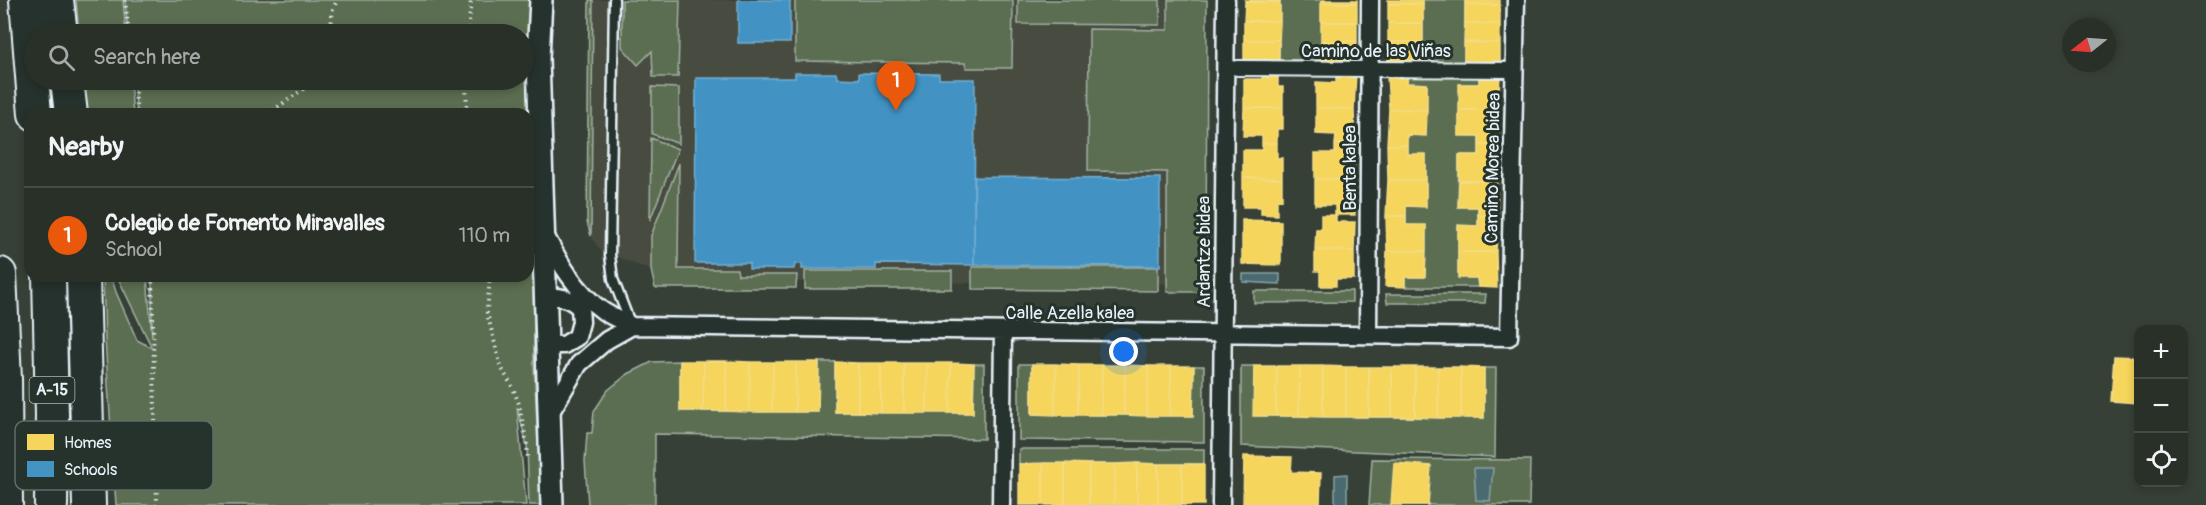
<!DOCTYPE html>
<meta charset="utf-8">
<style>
body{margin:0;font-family:Pangolin,sans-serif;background:#353c34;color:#f1f3f6}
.controls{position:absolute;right:18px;bottom:18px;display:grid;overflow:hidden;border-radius:12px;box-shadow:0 3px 9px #0003}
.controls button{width:54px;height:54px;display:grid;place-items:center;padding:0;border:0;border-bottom:2px solid #454b45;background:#293028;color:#f1f3f6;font:30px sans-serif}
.compass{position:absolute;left:2062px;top:18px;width:54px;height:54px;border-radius:50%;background:#293028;box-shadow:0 3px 9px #0003;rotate:253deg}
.you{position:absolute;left:1124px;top:352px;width:21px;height:21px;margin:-15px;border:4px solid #fff;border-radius:50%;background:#1a73e8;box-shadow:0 0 0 9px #1a73e833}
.badge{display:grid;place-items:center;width:39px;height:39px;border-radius:50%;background:#ea580c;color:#fff;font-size:20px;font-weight:700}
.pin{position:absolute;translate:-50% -50px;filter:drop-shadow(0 2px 3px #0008)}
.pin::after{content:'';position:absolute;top:32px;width:21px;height:18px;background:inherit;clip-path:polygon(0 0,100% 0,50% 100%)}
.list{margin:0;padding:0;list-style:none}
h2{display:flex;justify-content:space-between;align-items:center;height:78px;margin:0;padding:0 24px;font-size:26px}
h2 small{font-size:20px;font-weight:400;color:#a5a9a8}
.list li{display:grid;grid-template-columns:39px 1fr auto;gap:18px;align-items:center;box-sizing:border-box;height:96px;padding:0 24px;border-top:2px solid #454b45}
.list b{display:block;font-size:22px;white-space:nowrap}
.list p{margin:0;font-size:20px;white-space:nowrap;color:#a5a9a8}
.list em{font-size:20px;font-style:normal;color:#a5a9a8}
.icon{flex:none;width:33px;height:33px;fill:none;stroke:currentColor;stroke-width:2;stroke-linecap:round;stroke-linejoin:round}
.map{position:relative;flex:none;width:2206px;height:505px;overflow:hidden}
.search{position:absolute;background:#293028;box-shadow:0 3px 9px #0003;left:24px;top:24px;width:510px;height:66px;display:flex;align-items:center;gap:15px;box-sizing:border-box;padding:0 21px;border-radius:33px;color:#a5a9a8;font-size:22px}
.panel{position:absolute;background:#293028;box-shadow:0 3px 9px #0003;left:24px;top:108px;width:510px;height:174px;border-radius:18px}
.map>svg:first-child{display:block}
.built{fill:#464c40}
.green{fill:#5c6e51;stroke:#a2b0a4;stroke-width:1.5}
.water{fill:#496b70;stroke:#89a1a6;stroke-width:1.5}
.homes{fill:#f6d55c;stroke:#f2dd8b;stroke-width:1.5}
.schools{fill:#4393c3;stroke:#74afd3;stroke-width:1.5}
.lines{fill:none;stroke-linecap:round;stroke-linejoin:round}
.service-casing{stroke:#e8f1f8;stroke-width:13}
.pedestrian-casing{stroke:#e8f1f8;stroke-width:18}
.minor-casing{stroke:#e8f1f8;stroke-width:21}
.tertiary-casing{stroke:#e8f1f8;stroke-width:26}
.motorway-casing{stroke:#e8f1f8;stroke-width:36}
.path{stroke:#e8f1f8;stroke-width:4;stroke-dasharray:1.5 4.5;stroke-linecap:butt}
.service{stroke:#26332d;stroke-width:8}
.pedestrian{stroke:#26332d;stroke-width:14}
.minor{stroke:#26332d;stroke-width:16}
.tertiary{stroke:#26332d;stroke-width:21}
.motorway{stroke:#26332d;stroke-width:32}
.labels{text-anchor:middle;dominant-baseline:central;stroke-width:6;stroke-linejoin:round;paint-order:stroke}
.shield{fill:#26332d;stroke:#aeb8bb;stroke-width:1.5}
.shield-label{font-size:16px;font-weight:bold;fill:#e8f1f8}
.street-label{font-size:18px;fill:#e8f1f8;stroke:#26332d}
.key{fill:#26332d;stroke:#606c6a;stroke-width:1.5}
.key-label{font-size:16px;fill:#e8f1f8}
</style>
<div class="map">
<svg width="2206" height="505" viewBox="0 0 2206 505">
<rect width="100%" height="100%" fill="#374036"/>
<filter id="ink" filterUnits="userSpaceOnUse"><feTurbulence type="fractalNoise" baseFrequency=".0167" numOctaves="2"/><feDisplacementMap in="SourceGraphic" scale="12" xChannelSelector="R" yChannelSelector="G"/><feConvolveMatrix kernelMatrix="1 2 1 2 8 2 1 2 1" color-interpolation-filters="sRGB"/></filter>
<g filter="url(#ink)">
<path class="built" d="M589 0H1204L1202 284 654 281 651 270 601 251 593 240 587 222Z"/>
<path class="green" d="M76 0H123L126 34H79Z
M125 0H531L534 364 541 505H529L527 445 517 407 526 505H116L105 339 103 276H111L116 292 137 340 152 348 117 276H147L152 337V276H528V114H461L459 106V114H137L133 80H524V34H128Z
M589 0H593L591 236 587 222Z
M622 0H680L678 77H653L652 51 638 65 622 47Z
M795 0H1013L1012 68H966L965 63 795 61Z
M1018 0H1160V25L1018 24Z
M1168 0H1207L1206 292H1167V172L1088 171 1089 29 1168 30Z
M1280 0H1322L1321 60H1279Z
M1423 0H1465L1464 62H1423Z
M1408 74H1479V84H1460L1459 135 1479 136V155H1459L1458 207H1478V226H1458V277L1477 278 1478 287H1405V277H1425L1426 226 1406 225V206H1426V155L1407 154V135H1426L1427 84 1407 83Z
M83 80H130L133 114H87Z
M652 87 679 88V144L652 134Z
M651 138 678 149 650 220Z
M679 163 678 269H737L738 275H797L796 288H655L651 270V236Z
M972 267H1158V291L972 289Z
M805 271H952V289H805Z
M1254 291H1352V302L1254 303Z
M1386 294H1486L1485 303H1387Z
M680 361V411L818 412 819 362H835V412L973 413 974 364H984V439L655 434V505H588L585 461 587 433H592L594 411 608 390 628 374 652 362Z
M1019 364H1032V414L1193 416 1194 366H1204V442L1019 440Z
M1241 366H1254V416L1484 418V368H1496L1495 457 1241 446Z
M1019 449H1204V464H1019Z
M1372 459 1530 460 1529 505H1369Z"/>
<path class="water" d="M1243 274H1280V284L1243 282Z
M1474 468H1493L1490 501 1476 500Z
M1347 474V505H1335V475Z"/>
<path class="homes" d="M1245 0H1280V2H1245Z
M1322 0H1357V3H1321Z
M1388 0H1423V4H1388Z
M1465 0H1500V5L1465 4Z
M1245 2H1280V21H1244Z
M1321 3H1357V22H1321Z
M1388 4H1423V23H1388Z
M1465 4 1500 5V24L1465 23Z
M1244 21H1280L1279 40H1244Z
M1321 22H1357V41H1321Z
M1388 23H1423V42H1388Z
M1465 23 1500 24V43L1464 42Z
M1244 40H1279V60H1244Z
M1321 41H1357L1356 61 1321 60Z
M1388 42H1423V62L1388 61Z
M1464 42 1500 43V62H1464Z
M1263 72H1278V87H1283V108H1244V79H1262Z
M1336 73H1356L1354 109 1316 108V82L1336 83Z
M1387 74H1408L1407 83 1427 84V110L1389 109Z
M1479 74 1500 75 1498 110H1459V84H1479Z
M1244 108H1283V129H1277V143H1262V136H1243Z
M1316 108 1354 109 1355 144H1335L1336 135 1316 134Z
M1389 109 1427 110 1426 136 1407 135V145H1387Z
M1459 110H1498L1499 146 1479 145V136H1459Z
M1262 143H1277V158H1282V179L1243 178V150H1262Z
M1335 144H1355L1354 180 1315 179V153H1335Z
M1387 145H1407V154H1426V180H1388Z
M1479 145 1499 146 1497 181H1459V155H1479Z
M1243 178 1282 179V200H1277V215L1261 214V207H1243Z
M1315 179 1354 180 1355 215H1335V205H1315Z
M1388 180H1426V207L1406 206V216H1386Z
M1459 181H1497L1498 216H1478V207H1458Z
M1321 215H1336V222H1355L1354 251 1315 250 1316 229H1321Z
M1386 216H1406V225H1426V251H1387Z
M1478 216H1498L1496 252H1458V225L1478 226Z
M1242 220 1281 221V265L1242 264Z
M1315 250 1354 251V279H1336V286H1320V271H1315Z
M1387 251H1426L1425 277H1405V287L1385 286Z
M1458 252H1496L1497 288 1478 287 1477 278H1458Z
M2114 356 2138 357V403L2111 401Z
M680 361H704L703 411H680Z
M704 361H726V411H703Z
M726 361 750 362 749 412 726 411Z
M750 362H773L772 412H749Z
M773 362H796L795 412H772Z
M796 362H819L818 412H795Z
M835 362 858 363V412H835Z
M858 363H881V413L858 412Z
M881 363H904V413H881Z
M904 363H928L927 413H904Z
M928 363H951L950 413H927Z
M951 363 974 364 973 413H950Z
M1032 364H1056L1055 415 1032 414Z
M1056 364 1079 365 1078 415H1055Z
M1079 365H1102L1101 415H1078Z
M1102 365H1125L1124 415H1101Z
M1125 365 1148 366 1147 416 1124 415Z
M1148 366H1171L1170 416H1147Z
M1171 366H1194L1193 416H1170Z
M1254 366H1277L1276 416H1253Z
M1277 366H1300L1299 416H1276Z
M1300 366H1323V417L1299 416Z
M1323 366 1346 367V417H1323Z
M1346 367H1369V417H1346Z
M1369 367H1392V417H1369Z
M1392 367H1415V417H1392Z
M1415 367H1438V418L1415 417Z
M1438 367H1461V418H1438Z
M1461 367 1484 368V418H1461Z
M1244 456 1292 457 1291 472 1321 473 1320 505H1243Z
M1043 463V505H1019V464Z
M1043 463H1065V505H1043Z
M1065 463 1089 464V505H1065Z
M1137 463V505H1114L1115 464Z
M1137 463 1158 464V505H1137Z
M1394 463 1431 466 1428 505H1391Z
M1089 464H1115L1114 505H1089Z
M1158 464H1182V505H1158Z
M1182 464H1204V505H1182Z"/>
<path class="schools" d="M738 0H790V43H738Z
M795 73H836L837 78 859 79V73L939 74V79H975L974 265 876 264V269H802V264H795L794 269H749V263H695L696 78H795Z
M974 177 1160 178V266L974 265Z"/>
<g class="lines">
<defs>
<path id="service" d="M614 0 610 255 613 279 630 323"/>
<path id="pedestrian" d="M1237 68 1515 70"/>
<path id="minor" d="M544 233C558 260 576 292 603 311 612 317 622 321 632 326L1509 337 1516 0
M546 297C561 296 570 298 580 308L581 322 577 337 564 345H548
M1368 335 1370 0
M549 415 579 364 607 340 632 326
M1001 505 1003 332
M1221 505 1226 0"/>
<path id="tertiary" d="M541 0 538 58 552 505"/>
<path id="motorway" d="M26 0 35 114
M57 0 61 34
M67 80 71 114
M0 274 5 379 6 505
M49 276 52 415 51 505
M83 276 89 505"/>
</defs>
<use href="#service" class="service-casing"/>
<use href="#pedestrian" class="pedestrian-casing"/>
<use href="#minor" class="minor-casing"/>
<use href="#tertiary" class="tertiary-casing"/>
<use href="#motorway" class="motorway-casing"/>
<path class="path" d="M125 0 129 34
M330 34 333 9 337 0
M468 34 471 0
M134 80 137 114
M466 80 467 114
M268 114 316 80
M152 276 157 505
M490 276 487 313 501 367 513 388 519 404 527 445 528 459"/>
<use href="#service" class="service"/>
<use href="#pedestrian" class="pedestrian"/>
<use href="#minor" class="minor"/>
<use href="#tertiary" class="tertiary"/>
<use href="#motorway" class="motorway"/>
</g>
</g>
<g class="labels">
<rect class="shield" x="29.5" y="377" width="45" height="26" rx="4.5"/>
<g class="shield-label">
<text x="52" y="390">A-15</text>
</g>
<g class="street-label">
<text x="1376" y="51">Camino de las Viñas</text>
<text transform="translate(1350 168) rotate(-90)">Benta kalea</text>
<text transform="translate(1493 168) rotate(-89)">Camino Morea bidea</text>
<text transform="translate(1204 252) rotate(-90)">Ardantze bidea</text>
<text x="1070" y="313">Calle Azella kalea</text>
</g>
</g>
<rect x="15" y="421" width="198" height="69" rx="9" class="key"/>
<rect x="27" y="434" width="27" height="16" fill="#f6d55c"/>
<rect x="27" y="461" width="27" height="16" fill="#4393c3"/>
<g class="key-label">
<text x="64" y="448">Homes</text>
<text x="64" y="475">Schools</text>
</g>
</svg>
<div class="controls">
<button>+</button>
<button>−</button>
<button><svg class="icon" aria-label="locate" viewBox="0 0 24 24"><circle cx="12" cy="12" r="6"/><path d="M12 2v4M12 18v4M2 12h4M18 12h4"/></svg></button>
</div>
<svg class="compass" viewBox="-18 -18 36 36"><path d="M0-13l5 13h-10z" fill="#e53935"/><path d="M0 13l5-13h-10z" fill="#a5a9a8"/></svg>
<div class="you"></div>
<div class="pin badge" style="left:896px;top:111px">1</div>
<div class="search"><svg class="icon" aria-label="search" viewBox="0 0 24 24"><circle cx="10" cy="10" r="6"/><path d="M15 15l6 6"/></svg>Search here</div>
<section class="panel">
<h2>Nearby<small></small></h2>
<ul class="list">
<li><span class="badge">1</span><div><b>Colegio de Fomento Miravalles</b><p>School</p></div><em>110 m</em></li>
</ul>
</section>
</div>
